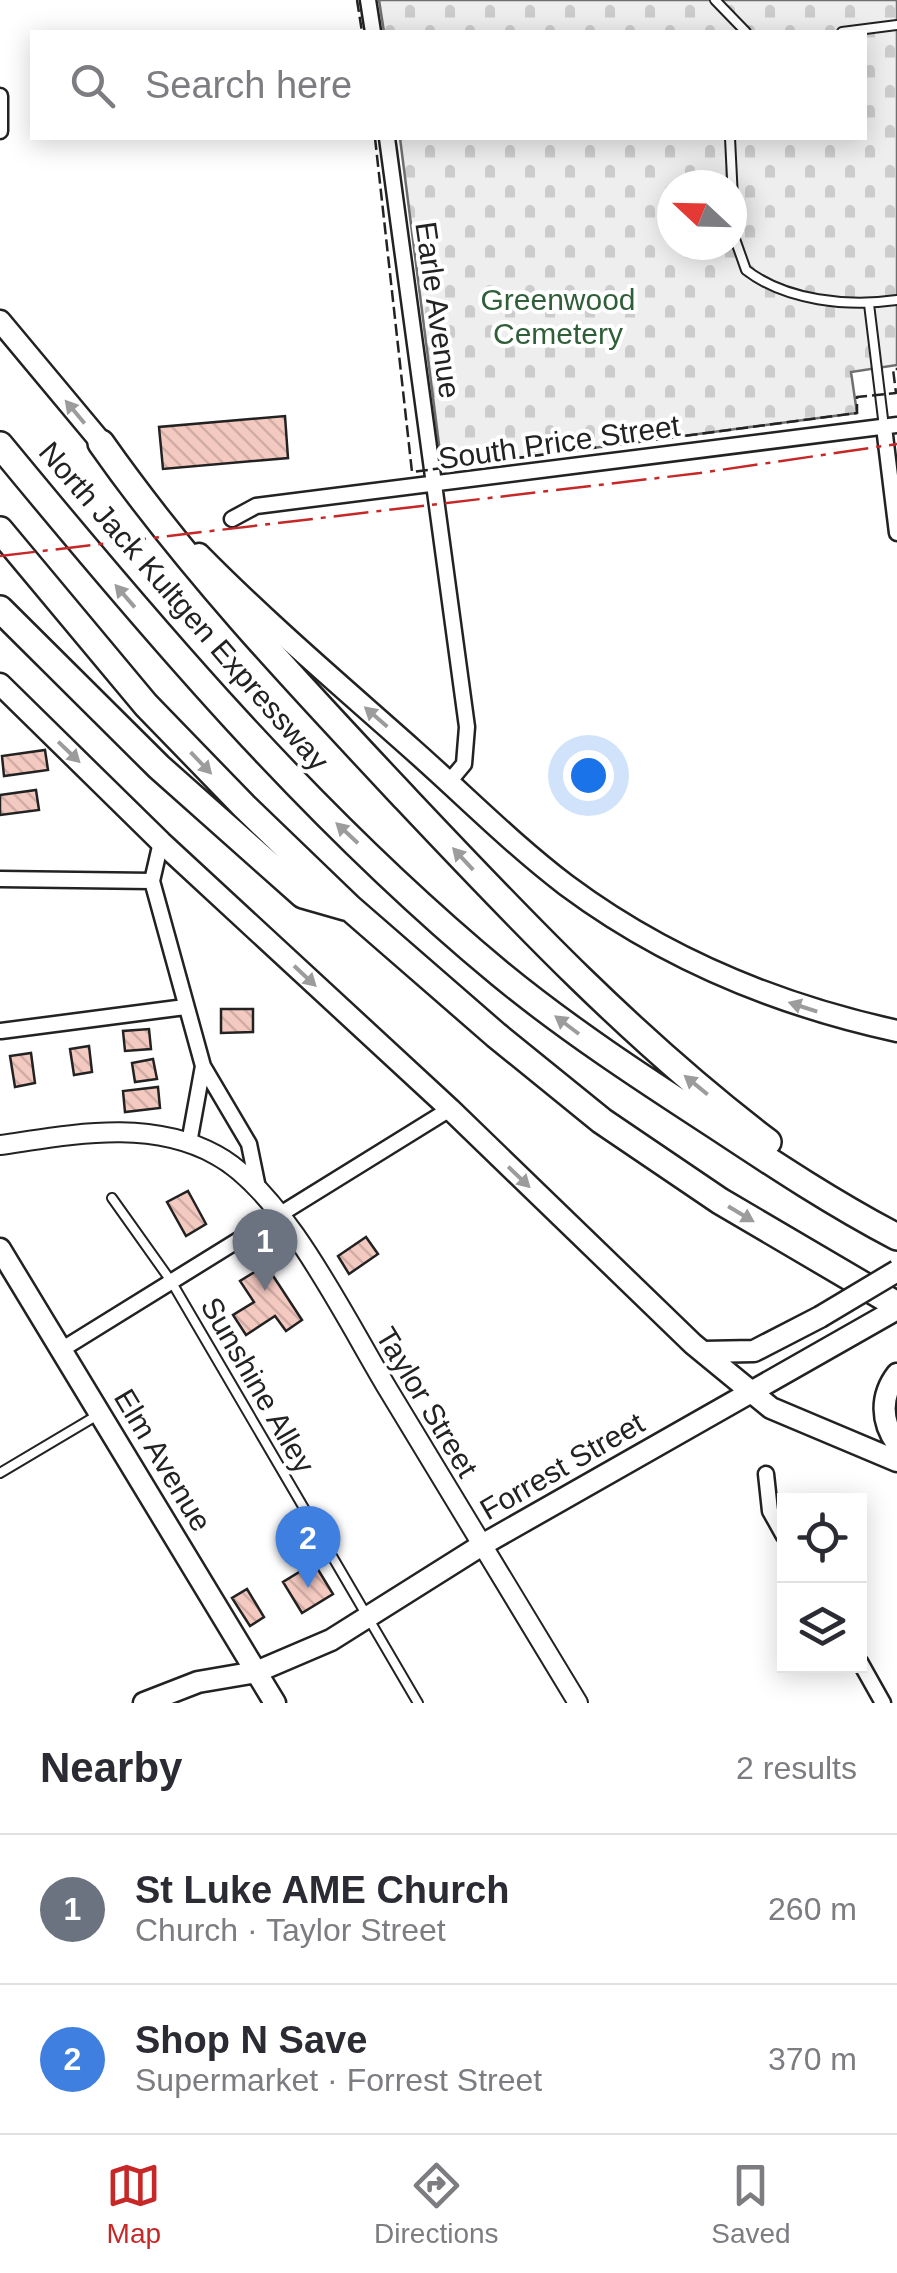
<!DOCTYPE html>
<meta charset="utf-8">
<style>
body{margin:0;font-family:Arial,sans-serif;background:#f7f7f7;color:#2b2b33}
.controls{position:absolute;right:30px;bottom:30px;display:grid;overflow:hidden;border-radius:0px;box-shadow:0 5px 25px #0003}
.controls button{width:90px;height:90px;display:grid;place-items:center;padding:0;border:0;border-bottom:2px solid #e1e1e2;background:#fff;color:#2b2b33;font:50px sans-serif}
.compass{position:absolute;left:657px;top:170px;width:90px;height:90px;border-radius:50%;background:#fff;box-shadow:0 5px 25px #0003;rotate:292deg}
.you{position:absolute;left:588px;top:775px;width:35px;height:35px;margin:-25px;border:8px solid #fff;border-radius:50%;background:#1a73e8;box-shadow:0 0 0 15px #1a73e833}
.badge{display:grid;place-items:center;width:65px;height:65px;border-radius:50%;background:#c62828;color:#fff;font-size:32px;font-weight:700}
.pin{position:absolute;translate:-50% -82px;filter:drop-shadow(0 2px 5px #0008)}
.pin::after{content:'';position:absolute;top:52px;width:35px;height:30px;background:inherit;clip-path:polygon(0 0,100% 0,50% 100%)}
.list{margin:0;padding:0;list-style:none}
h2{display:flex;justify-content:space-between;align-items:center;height:130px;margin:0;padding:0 40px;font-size:42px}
h2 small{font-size:32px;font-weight:400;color:#7c7c81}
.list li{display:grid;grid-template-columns:65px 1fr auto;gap:30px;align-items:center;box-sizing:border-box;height:150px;padding:0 40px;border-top:2px solid #e1e1e2}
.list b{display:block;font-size:38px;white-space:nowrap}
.list p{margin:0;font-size:32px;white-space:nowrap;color:#7c7c81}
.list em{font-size:32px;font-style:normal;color:#7c7c81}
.icon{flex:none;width:55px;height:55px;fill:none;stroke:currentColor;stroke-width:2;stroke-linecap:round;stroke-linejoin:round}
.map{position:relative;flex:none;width:897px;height:1703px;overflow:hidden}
.search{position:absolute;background:#fff;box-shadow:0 5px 25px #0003;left:30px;right:30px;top:30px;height:110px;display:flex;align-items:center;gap:25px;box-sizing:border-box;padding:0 35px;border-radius:0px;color:#7c7c81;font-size:38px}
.sheet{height:430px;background:#fff}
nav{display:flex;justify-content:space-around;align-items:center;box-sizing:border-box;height:140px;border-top:2px solid #e1e1e2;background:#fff;font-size:28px;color:#7c7c81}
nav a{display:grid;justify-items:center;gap:5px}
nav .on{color:#c62828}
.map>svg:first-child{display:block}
.cemetery{fill:url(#cemetery-stones);stroke:#6f6f6f;stroke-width:2.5;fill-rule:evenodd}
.building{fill:url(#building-back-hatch);stroke:#222;stroke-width:2.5}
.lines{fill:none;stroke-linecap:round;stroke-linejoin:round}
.service-casing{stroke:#222;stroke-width:12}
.minor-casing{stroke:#222;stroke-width:19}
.tertiary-casing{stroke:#222;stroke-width:22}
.secondary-casing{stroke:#222;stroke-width:25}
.motorway-casing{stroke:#222;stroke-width:30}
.service{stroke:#fff;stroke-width:8}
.minor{stroke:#fff;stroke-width:14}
.tertiary{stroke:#fff;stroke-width:18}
.secondary{stroke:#fff;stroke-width:20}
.motorway{stroke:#fff;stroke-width:25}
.secondary-bridge-casing{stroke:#222;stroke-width:25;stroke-linecap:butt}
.secondary-bridge{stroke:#fff;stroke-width:20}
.fence{stroke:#222;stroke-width:2.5;stroke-dasharray:12 5;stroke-linecap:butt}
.power{stroke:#c62828;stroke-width:2.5;stroke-dasharray:35 8 5 8;stroke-linecap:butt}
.oneway{fill:#9c9c9c}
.labels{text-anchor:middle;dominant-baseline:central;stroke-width:8;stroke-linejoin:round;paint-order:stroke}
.park-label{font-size:30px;fill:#2f5e38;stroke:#fff}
.street-label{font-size:30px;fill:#222;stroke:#fff}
</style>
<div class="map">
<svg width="897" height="1703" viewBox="0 0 897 1703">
<defs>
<pattern id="cemetery-stones" width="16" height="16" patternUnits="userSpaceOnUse" patternTransform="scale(2.5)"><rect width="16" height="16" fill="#eee"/><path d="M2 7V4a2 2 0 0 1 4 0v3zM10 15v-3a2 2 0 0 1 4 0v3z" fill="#ccc"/></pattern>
<pattern id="building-back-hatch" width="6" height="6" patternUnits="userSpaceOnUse" patternTransform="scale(2.5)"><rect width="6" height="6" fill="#f3c9c0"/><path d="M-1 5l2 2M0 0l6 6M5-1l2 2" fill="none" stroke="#d0aca5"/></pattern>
</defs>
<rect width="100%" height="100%" fill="#fff"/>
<path class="cemetery" d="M379 0H897V365L851 372 857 413 442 468 400 138H864V32H384ZM672 185H732V245H672Z"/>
<path class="building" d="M285 416 288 458 163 469 159 427Z
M45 750 48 770 4 776 2 756Z
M36 790 39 810 0 815V795Z
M221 1009H253V1032L221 1033Z
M149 1029 151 1049 125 1051 123 1031Z
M89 1046 92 1072 74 1075 70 1049Z
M31 1053 35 1083 15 1087 10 1056Z
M153 1059 157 1079 135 1082 132 1063Z
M158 1087 160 1108 125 1112 123 1091Z
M188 1191 206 1224 186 1236 167 1202Z
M366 1237 378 1254 349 1274 338 1256Z
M266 1265 302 1320 286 1331 275 1316 246 1335 233 1315 254 1302 240 1281Z
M314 1563 333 1594 302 1613 283 1582Z
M247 1589 264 1617 250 1626 232 1598Z"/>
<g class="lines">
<defs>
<path id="service" d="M715 0 746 32
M842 32 897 25
M730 138 735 239 746 270C786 301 848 307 897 300
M869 304 884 427
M112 1198 171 1281 418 1703
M0 1473 96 1416"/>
<path id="minor" d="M368 0 373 32
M0 96V131
M387 138 467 727 464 764 449 782
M884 427 897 533
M232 519 256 506 897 425
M161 842 152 881 203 1066 189 1143
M0 879 152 881
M1 1031 185 1007
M203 1066 249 1144 257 1183
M61 1350 450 1109
M766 1474 770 1511 784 1536
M860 1662 883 1703"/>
<path id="tertiary" d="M0 1145C71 1135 149 1118 216 1155 285 1192 347 1322 389 1391 452 1495 515 1599 578 1703"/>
<path id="secondary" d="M0 321 111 454
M199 554C267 623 340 685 412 749 463 794 511 843 566 885 664 958 778 1005 897 1031
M0 684 161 842 450 1109 693 1344 771 1408 897 1461
M0 1249 275 1703
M703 1352 754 1351 820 1317
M897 1374C880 1396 881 1422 897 1444
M144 1703 198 1682 256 1672 331 1640 482 1545 897 1309"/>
<path id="motorway" d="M101 443C191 571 299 685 406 799 521 921 635 1041 768 1142
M0 445C154 632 312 818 499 973 567 1029 642 1078 716 1126 775 1165 834 1204 897 1237
M0 530 146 705 244 806 350 908 496 1035 602 1121 720 1201 897 1305
M0 609 159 767 303 895 345 907"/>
</defs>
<use href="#service" class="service-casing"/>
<use href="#minor" class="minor-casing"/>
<use href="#tertiary" class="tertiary-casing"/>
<use href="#secondary" class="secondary-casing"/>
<use href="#motorway" class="motorway-casing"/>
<use href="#service" class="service"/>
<use href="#minor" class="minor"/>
<use href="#tertiary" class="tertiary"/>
<use href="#secondary" class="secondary"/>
<use href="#motorway" class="motorway"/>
<defs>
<path id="secondary-bridge" d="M820 1317 897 1271"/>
</defs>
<use href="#secondary-bridge" class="secondary-bridge-casing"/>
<use href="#secondary-bridge" class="secondary-bridge"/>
<path class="fence" d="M357 0 362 32
M375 138 412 472 857 413V397L896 393 893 369H897"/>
<path class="power" d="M0 556 700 473 897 444"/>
</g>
<defs><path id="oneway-solid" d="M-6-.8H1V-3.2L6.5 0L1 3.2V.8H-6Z" transform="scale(2.5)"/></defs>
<g class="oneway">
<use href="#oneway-solid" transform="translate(75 412) rotate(-130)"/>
<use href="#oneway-solid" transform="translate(125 596) rotate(-131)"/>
<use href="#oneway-solid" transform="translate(376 717) rotate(-139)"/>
<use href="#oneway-solid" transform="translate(69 752) rotate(44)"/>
<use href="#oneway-solid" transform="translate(201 763) rotate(46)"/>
<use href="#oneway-solid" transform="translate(347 833) rotate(-137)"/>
<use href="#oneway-solid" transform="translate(463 859) rotate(-133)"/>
<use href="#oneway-solid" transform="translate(305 976) rotate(43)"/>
<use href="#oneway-solid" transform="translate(803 1007) rotate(-162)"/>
<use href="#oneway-solid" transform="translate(567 1025) rotate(-143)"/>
<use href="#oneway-solid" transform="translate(696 1085) rotate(-141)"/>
<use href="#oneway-solid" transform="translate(519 1177) rotate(44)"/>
<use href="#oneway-solid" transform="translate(741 1214) rotate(31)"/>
</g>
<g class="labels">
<g class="park-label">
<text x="558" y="299">Greenwood<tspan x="558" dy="34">Cemetery</tspan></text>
</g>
<g class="street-label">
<text transform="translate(438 310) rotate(82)">Earle Avenue</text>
<text transform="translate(559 442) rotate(-8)">South Price Street</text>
<text transform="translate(184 606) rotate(49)">North Jack Kultgen Expressway</text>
<text transform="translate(258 1385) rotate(60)">Sunshine Alley</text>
<text transform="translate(427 1402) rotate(59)">Taylor Street</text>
<text transform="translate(163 1460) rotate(59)">Elm Avenue</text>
<text transform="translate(562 1466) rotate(-30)">Forrest Street</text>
</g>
</g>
</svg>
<div class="controls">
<button><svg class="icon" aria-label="locate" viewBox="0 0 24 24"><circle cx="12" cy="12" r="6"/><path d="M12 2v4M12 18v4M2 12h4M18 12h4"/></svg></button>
<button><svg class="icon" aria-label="layers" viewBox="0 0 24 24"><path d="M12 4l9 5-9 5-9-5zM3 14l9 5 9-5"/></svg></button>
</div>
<svg class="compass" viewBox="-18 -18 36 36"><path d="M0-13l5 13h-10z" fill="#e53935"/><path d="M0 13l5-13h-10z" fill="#7c7c81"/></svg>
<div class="you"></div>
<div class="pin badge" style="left:265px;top:1291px;background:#6b7280">1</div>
<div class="pin badge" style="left:308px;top:1588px;background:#3f7fe0">2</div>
<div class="search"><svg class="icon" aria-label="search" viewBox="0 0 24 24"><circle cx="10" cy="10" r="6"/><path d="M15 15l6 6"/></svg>Search here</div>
</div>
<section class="sheet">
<h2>Nearby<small>2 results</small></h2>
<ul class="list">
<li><span class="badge" style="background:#6b7280">1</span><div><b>St Luke AME Church</b><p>Church · Taylor Street</p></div><em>260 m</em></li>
<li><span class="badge" style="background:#3f7fe0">2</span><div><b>Shop N Save</b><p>Supermarket · Forrest Street</p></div><em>370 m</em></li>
</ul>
</section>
<nav>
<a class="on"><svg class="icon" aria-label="map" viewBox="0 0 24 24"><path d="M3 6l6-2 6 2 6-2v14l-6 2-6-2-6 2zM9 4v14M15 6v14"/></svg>Map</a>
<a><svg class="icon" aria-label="directions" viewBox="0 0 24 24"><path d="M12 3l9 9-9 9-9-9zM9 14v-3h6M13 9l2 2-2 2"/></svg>Directions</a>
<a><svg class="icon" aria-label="saved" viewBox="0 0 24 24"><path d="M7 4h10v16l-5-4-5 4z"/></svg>Saved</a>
</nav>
